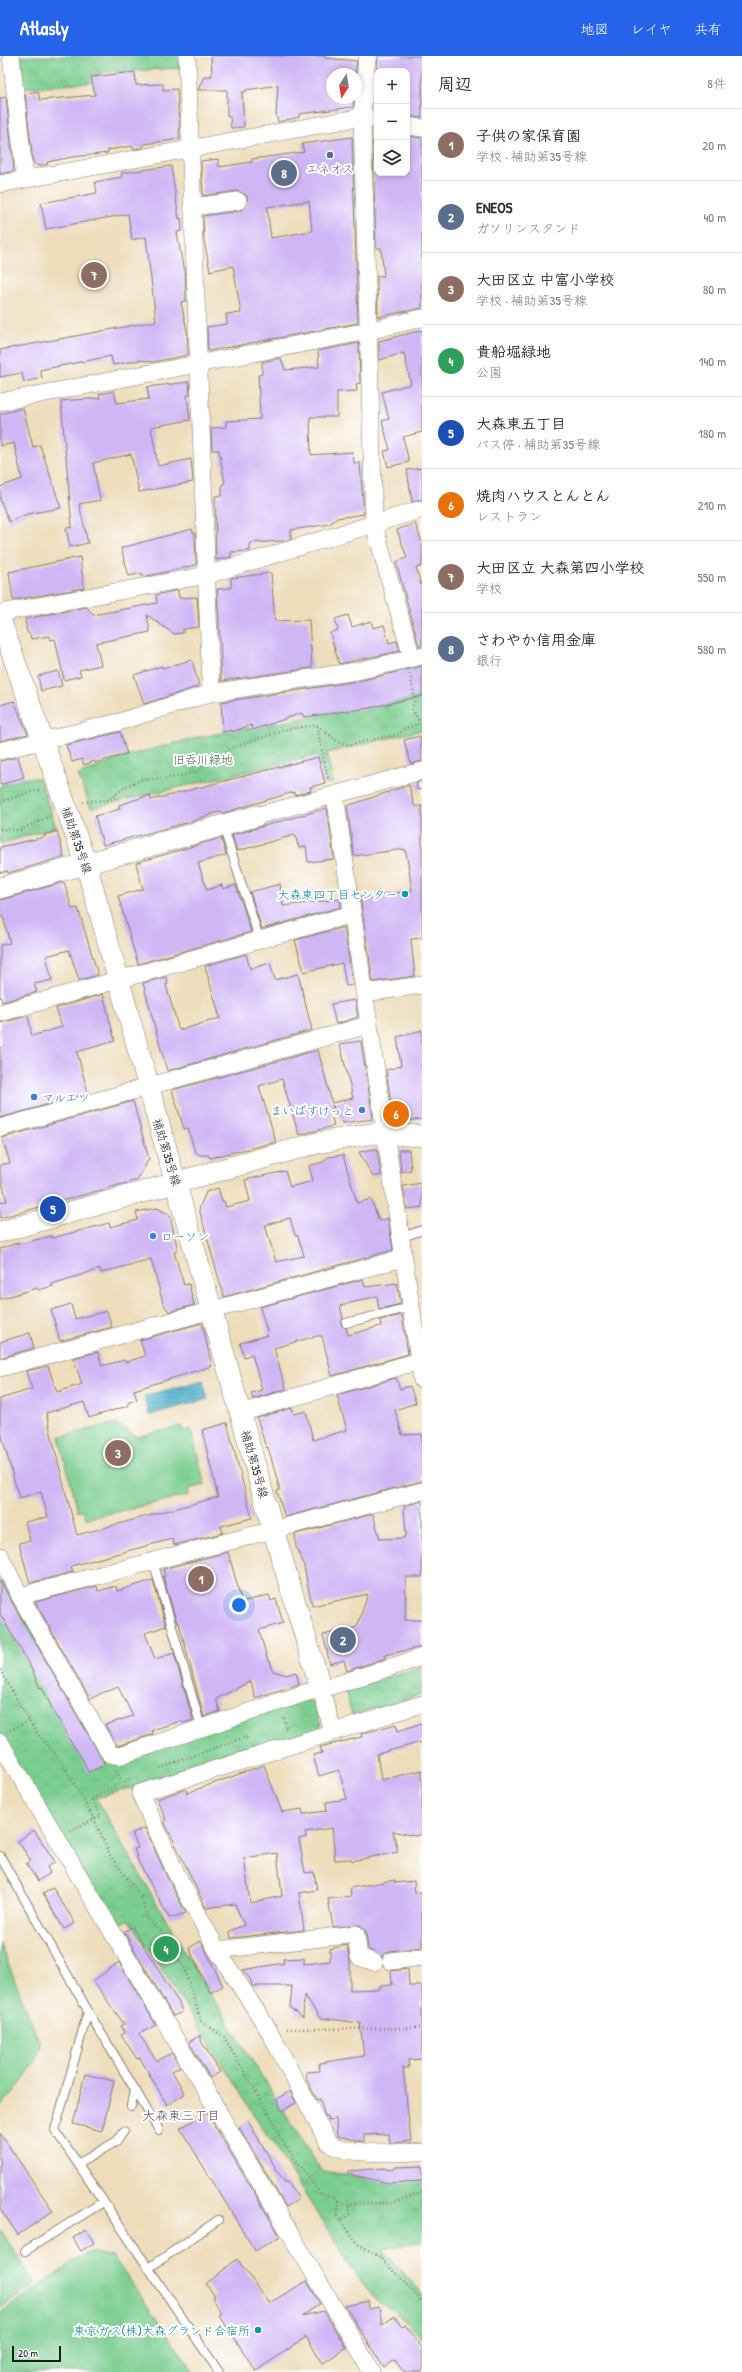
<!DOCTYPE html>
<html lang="ja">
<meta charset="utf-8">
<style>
body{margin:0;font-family:"Patrick Hand","Klee One",sans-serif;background:#f7f7f7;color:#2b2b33}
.controls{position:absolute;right:12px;top:12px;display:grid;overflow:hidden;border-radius:8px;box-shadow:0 2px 6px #0003}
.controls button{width:36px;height:36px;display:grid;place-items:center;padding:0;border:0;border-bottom:1px solid #e1e1e2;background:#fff;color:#2b2b33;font:20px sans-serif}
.compass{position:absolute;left:326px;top:12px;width:36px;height:36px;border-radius:50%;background:#fff;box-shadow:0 2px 6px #0003;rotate:192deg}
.scale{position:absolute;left:12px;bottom:10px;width:49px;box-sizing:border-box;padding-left:4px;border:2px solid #1c1c1c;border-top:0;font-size:11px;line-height:14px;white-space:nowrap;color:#1c1c1c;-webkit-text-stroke:3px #fff;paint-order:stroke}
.you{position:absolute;left:239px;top:1549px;width:14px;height:14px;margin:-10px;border:3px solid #fff;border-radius:50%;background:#1a73e8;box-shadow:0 0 0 6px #1a73e833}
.badge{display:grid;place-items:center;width:26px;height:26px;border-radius:50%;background:#2563eb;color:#fff;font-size:13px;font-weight:700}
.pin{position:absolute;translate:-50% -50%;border:2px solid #fff;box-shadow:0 1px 4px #0006}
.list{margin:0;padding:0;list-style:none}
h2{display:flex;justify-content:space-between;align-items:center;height:52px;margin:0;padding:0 16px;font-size:17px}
h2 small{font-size:13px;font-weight:400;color:#7c7c81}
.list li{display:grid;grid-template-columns:26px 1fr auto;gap:12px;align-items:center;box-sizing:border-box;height:72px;padding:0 16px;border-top:1px solid #e1e1e2}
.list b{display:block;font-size:15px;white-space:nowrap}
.list p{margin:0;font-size:13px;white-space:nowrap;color:#7c7c81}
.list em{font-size:13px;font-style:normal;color:#7c7c81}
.icon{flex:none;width:22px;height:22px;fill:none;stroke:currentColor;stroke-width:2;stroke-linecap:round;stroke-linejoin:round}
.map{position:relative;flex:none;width:422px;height:2316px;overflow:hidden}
header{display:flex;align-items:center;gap:24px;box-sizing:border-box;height:56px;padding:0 20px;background:#2563eb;color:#fff}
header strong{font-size:19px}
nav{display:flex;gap:22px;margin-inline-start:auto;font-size:14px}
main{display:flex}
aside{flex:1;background:#fff}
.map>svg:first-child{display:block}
.park{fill:url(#park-crowns);stroke:#4c7556}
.pitch{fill:#7cce90;stroke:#4c7556}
.water{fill:url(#water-rules);stroke:#366876}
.building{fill:#cfb6f5;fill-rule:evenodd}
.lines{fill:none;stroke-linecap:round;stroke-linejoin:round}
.service-casing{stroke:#857c6c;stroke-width:10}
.minor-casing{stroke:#857c6c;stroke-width:18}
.tertiary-casing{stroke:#857c6c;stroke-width:22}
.path{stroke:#857c6c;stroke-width:2.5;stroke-dasharray:1 3;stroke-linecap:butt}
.service{stroke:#fff;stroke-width:8}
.minor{stroke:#fff;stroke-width:17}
.tertiary{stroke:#fff;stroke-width:21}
.service-dot{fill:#5c6f8a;stroke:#fff;stroke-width:1.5}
.culture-dot{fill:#0f9aa8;stroke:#fff;stroke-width:1.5}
.shop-dot{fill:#3f7fe0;stroke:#fff;stroke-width:1.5}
.labels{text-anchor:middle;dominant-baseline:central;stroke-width:4;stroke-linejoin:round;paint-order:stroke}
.service-label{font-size:12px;fill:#4e5e75;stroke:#fff}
.park-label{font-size:12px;fill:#42634a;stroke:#fff}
.street-label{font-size:12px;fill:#1c1c1c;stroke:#fff}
.culture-label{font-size:12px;fill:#0d838f;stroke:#fff;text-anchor:end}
.shop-label{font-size:12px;fill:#366cbe;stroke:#fff;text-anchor:start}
.neighbourhood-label{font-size:13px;fill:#5b5268;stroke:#fff}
</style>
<header>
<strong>Atlasly</strong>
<nav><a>地図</a><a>レイヤ</a><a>共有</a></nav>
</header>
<main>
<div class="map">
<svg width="422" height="2316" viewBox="0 0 422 2316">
<defs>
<pattern id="park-crowns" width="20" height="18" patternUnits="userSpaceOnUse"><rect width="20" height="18" fill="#7cce90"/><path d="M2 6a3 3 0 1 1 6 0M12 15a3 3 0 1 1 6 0" fill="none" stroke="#6bb07c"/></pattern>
<pattern id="water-rules" width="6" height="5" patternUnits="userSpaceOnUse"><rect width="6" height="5" fill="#50b4cf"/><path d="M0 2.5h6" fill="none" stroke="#4292a7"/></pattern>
</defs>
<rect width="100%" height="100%" fill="#fff"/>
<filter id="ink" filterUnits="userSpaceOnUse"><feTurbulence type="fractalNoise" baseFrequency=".025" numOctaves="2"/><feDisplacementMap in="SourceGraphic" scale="8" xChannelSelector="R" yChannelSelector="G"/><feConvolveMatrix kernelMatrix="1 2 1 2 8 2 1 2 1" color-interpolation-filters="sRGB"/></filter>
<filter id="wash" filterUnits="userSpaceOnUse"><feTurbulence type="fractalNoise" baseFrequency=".012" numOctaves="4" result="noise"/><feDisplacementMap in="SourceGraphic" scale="16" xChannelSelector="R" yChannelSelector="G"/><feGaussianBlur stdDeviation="0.9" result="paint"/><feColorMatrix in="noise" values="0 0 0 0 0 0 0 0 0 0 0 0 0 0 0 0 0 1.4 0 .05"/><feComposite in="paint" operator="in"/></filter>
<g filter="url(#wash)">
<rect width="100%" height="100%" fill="#edb"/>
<path class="park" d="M19 0H180V12L98 17V26L22 32Z
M412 608 419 642H422V674L327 697 333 727 326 728 317 699 91 752 78 719 129 699 199 681 409 644 403 610Z
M26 722H39L56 771 0 788V730Z
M0 1500 110 1698 303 1644 313 1646 321 1670 319 1676 96 1742 194 1912 322 2116 381 2124 422 2123V2185L382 2193 422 2237V2283L403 2263 377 2244 359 2223 130 1864 110 1874 0 1685Z
M422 1610V1638L352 1659 345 1635Z"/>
<path class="pitch" d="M116 1367 137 1381 182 1370 183 1375 191 1373 205 1429 188 1433 189 1439 86 1463 84 1454 78 1456 59 1381Z
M0 1887 40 1988 35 2006 24 2023 11 2040 0 2050Z
M0 2174 36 2228 0 2252Z
M89 2196 113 2201 194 2316H0V2257Z"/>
<path class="water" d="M203 1324 208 1343 149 1359 144 1340Z"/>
<g id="blocks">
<path class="building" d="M211 0H325V2L357 5 355 18H332V42H354L353 51 299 58V61L278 66 276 59 278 29 246 34V36H242L244 71 231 72 230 61 227 60V34H198L204 20H212Z
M378 0H422V62L407 60V15H377V48L373 47Z
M135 16 136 29 163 28V34L177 33 180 83 145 88 142 92 133 93 132 90 108 94V97L73 101 47 106 48 108 38 110 33 106 25 38 38 35 40 44 95 39 91 21Z
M6 41 14 115 0 118V42Z
M407 80 422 82V252L378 261 377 220H384L381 192H376L373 85H377V117H407Z
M352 81 358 267 208 295 207 271 227 268 226 258 241 257 233 210 210 215 204 184 203 160 240 155 247 149 248 144 246 139 237 135 203 140 201 105 218 103 219 111 252 106V103L304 96 302 88ZM309 145 312 175 271 182 267 151Z
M171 110 179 163 181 162 182 175 177 176 183 211H185L186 245 181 246 187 275 188 299 153 306 140 304 113 309 111 300 40 314 42 322 24 326 22 317 0 321V294L156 265 146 181 132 184 128 158 46 173 41 147 97 137 95 126 122 121 121 117Z
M422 274V376L403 381 409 406 388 411 384 395 390 394 382 365 389 363 382 336 411 328 404 297 379 304V285Z
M359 287 360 327 356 328 357 335 337 336V361H310L311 399 353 396 354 407H360L364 458 337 462 330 468 291 474V483L283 485 250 487V495L231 496V501L216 504 215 440H222V428L225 427 219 394H212L211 372 226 371V365L260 363 258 319 262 318V306L281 302 285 314 319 311 318 295Z
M189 326 190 339H187L190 364 151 371 158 410 191 403 193 426 139 436 131 398 93 407 100 444 79 448 88 487 70 491 66 472 72 471 61 345 100 342 99 338 114 335 117 347 149 343 147 331Z
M23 352 33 391 40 389 61 452 27 458 9 466 0 443V431L22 423 14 387 0 390V358Z
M422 412V443L412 446 407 414Z
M415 467 422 487V510L416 512 422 532V590H419L396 506 407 502 397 474Z
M192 473 193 477H195L196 509 143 521V518H138L129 520 121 492Z
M80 501 84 532 13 544 9 516Z
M271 517 275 565 309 564 312 612 221 625 220 604H221L217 533 231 532V522Z
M178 534 179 542 197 541 199 571 183 573V577L174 578 147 559 150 576 96 587 101 609 79 614 81 620 64 624 55 583 50 584V580L31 583 30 578 27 576 25 563 87 551 93 559 157 547 156 539Z
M348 559 352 571 371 565 373 572 384 569 389 587 397 585 400 595 339 608 330 577 338 574 335 563Z
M192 604 199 630 144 648 134 619 162 610V612Z
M422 610V640L369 652 304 661 302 657 253 674 251 669 232 676V674L223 676 221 646 359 625Z
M58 615 62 630 41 635 38 620Z
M14 645 28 678 0 685V649Z
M120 676 127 698 95 707 94 705 84 709 82 703 72 706 66 689Z
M420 680 422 705 411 708 404 684Z
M18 701 24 721 0 729V705Z
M318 701 325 727 310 731 311 735 295 739 294 736 223 757 220 755 190 766 103 789 95 760 120 753 119 749 150 739 151 744Z
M422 725V733L418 734 416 727Z
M409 729 414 750H422V882L411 883 415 920 373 926 360 841 412 835 408 807 405 793 354 800 347 750Z
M327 752 334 803 308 806 306 790 299 792 295 779 237 795 232 779Z
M57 775 64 801 8 817 7 815 0 817V791L45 781 44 779Z
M221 782 226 799 198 807 207 834 222 829 223 833 236 829 251 876 138 908 118 840 143 833 136 807Z
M64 826 72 853 78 852 98 919 79 924 69 894 46 900 52 924 34 928 37 936 2 946 0 939V889L10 887 3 861H0V844Z
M280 828 283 850 340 843 341 851 262 873 250 836Z
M344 871 353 929 346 930 342 907 304 916 295 884Z
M246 898 250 913 270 907 275 924 298 918 312 974 167 1015 143 927 166 921 168 928 166 929 179 974 194 970 220 962 205 910Z
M103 938 115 985 77 996 88 1037 0 1062V967L28 960 32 980 62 971 56 952Z
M355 944 358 961 336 968 331 948Z
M422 974V1063L397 1066 396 1060 393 1061 386 1014 401 1010 397 981Z
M361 985 373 1063 343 1067 332 1049 333 1052 330 1054 334 1070 299 1079 282 1023 259 1030 276 1086 210 1102 208 1099H201L195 1096 188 1072 184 1073 172 1034 318 994 332 1047 353 1042 340 988Z
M133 1045 149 1103 137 1124 0 1162V1146L7 1145 0 1118V1109L10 1107 2 1082Z
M375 1093H377L381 1119 373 1121 359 1096Z
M399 1094H409L411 1114 401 1116Z
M343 1099 357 1147 371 1143 379 1165 388 1162 393 1194 224 1241 199 1153 206 1136 218 1132 222 1145H224L226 1151 250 1145 245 1124 285 1115 290 1131 313 1125 309 1110 323 1106 328 1101ZM290 1162 295 1179 298 1180 304 1200 276 1206 265 1169Z
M422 1127V1151L407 1153 403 1130Z
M157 1152 170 1159 178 1195 174 1196 184 1229 189 1228 194 1249 169 1256 163 1247 151 1203 101 1217 100 1213 52 1228 53 1230 38 1234 37 1232 0 1243V1193L19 1186V1188L51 1180 52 1182 109 1167 110 1171 138 1164 136 1156Z
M363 1223 365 1231 397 1227 401 1248 379 1253 377 1240 340 1250 343 1262 341 1266 342 1270 346 1272 348 1279 381 1270 380 1264 402 1259 408 1298 332 1320 322 1280H316L274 1292 286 1333 253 1343 251 1337 262 1334 252 1298 244 1301 240 1287 268 1279 260 1251Z
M71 1248 75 1263 107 1255 112 1271 60 1285 51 1254Z
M202 1267 212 1310 134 1334 137 1344 129 1346 127 1350 89 1362 84 1346 46 1357 64 1430 77 1479 218 1441 202 1374 227 1367 252 1462 221 1470 223 1477 174 1489 172 1483 71 1510 73 1516 30 1527 19 1487 30 1485 25 1466 48 1461 41 1436 19 1442 0 1373V1343L32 1333 26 1315 48 1310 57 1336 82 1328 73 1302 98 1296 102 1310 124 1304 126 1306 145 1300 140 1284Z
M30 1277 34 1292 0 1302V1286Z
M396 1322 400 1333 410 1330 416 1347 395 1354 402 1379 422 1378V1425L285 1461 277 1435 280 1434 268 1391 266 1392 257 1362 292 1352 294 1358 306 1355 313 1384 347 1374 337 1339Z
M422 1445V1521H406L405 1564H422V1591L385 1599 386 1602 347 1615 344 1604 330 1608 323 1579 357 1571 368 1538 312 1550 303 1506 296 1491 295 1478 373 1458 380 1483 404 1482 406 1479 404 1450Z
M228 1496 242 1546 269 1539 271 1545 276 1543 283 1567 259 1574 268 1605H270L273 1615 286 1619 296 1616 299 1628 255 1642 251 1625 216 1643 220 1655 204 1661 179 1567H177L163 1521H165L163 1513Z
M153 1524 166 1570 145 1577 155 1603 174 1597 193 1664 183 1667 181 1665 152 1674 153 1678 118 1690 105 1669 133 1660 118 1631 106 1636V1635L90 1643 35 1546 97 1530 98 1535 116 1530 117 1535Z
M0 1525 103 1704 105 1709 88 1716 83 1704 68 1682 59 1662 57 1663 42 1631 40 1632 30 1610 0 1558Z
M422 1667V1686L377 1698 381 1724 422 1714V1778L415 1780 393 1775 398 1796 352 1805 351 1803 335 1804 332 1772 305 1776 306 1781 299 1783 305 1817 314 1816 317 1834 299 1837 304 1874 231 1882 230 1875 244 1869 235 1848 206 1852 164 1765 166 1764 157 1743 186 1733 187 1737 264 1709 282 1756 302 1753 303 1758 327 1755 326 1746 347 1743 339 1714 319 1720 313 1699 322 1697 320 1691 362 1681 361 1678 396 1668 398 1675ZM277 1797 282 1840 250 1847 244 1802Z
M145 1772 167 1821 186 1857 169 1862 139 1807 134 1793 138 1792 132 1777Z
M34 1774 55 1806 47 1811 50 1817 38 1825 26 1808 31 1805 18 1785Z
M395 1824V1827L414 1825 415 1837 422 1836V1891L390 1895 382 1901 368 1893 366 1876 360 1869 333 1871 328 1843 351 1840 350 1832Z
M53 1832 75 1867 64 1873 43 1838Z
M132 1871 179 1947 182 1956 173 1960 124 1876Z
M201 1885 223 1930 210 1937 189 1892Z
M347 1889 350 1905V1934L380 1933V1930L392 1929 391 1915 408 1913 409 1930H422V2003L408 2004 409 2012H403L411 2085 390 2087 389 2078 364 2079V2086L337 2080 336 2063 328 2064 327 2060H325L320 2043 317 2044 307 2024 306 2016 320 2015 319 2007 364 2000 360 1967 320 1962 304 1939 303 1962 290 1952 292 1930H252L250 1923 242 1914 284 1907 283 1903 304 1902V1908L330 1905V1893Z
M119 1906 156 1969 139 1978 157 2005 172 1997 180 2011 172 2015 185 2038 167 2049 140 2002 137 2003 121 1979 125 1977 121 1970 124 1968 93 1925Z
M201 1979V1985L220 2016 210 2022 189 1986Z
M85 2018 114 2025 102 2075 73 2068Z
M290 2035 296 2047 282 2055 276 2043Z
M207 2057 280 2180 255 2195 180 2072Z
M248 2065 280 2119 285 2126H288L299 2143 286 2151 239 2071Z
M0 2077 53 2155 18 2179 0 2152Z
M422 2110V2125L389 2127 348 2118V2115L385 2112 394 2113 396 2111Z
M86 2174 94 2187 81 2195 73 2182Z
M237 2203 269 2247 307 2225 320 2248 302 2260 324 2255 346 2292 323 2307 306 2281 256 2315 219 2259 222 2257 212 2242 215 2240 206 2228Z
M368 2245 369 2253 379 2251 382 2269 395 2260 402 2271 405 2269 413 2279 422 2292V2316H405L395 2304 384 2312 345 2250Z"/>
</g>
</g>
<g filter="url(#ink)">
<use href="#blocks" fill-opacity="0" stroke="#857c6c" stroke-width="1"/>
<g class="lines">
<defs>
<path id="service" d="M223 770 260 885
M400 1182 422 1174
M346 1267 411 1251
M153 1505 201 1671
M0 1800 88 1955 55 2074 219 2316
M88 1955 159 2074
M131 2050 134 2033
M78 2108 117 2085 124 2075
M25 2195 103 2146
M149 2212 218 2164"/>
<path id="minor" d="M11 0 25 123
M187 0 211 637
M367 0 362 61 374 469 412 602
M407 70 422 72
M0 128 362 61 377 64
M192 151 238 145
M0 346 368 275 422 262
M0 557 207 519 422 453
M0 695 119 666 211 637 357 615 422 600
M335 740 422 1324
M256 760 422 715
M364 937 422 929
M0 957 352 858
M0 1072 368 969
M0 1312 403 1202
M240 1357 419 1305
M0 1500 20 1540 110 1698 119 1700 305 1637 335 1629 422 1601
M20 1540 422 1435
M321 1633 333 1676
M422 1648 140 1737 176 1817 217 1894 268 1973 328 2086C344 2100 400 2097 422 2096
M0 1686 372 2316
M217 1894 356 1878 359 1901 374 1906
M391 1905 422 1901"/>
<path id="tertiary" d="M0 563 86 808 273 1473 321 1633
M0 832 256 760
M0 1176 317 1087 375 1077 422 1080"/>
</defs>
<use href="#service" class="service-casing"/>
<use href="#minor" class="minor-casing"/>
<use href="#tertiary" class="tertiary-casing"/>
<path class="path" d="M410 618 415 644 412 653 419 665
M317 670 328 723
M0 746 40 733
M83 746 109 744 126 730 141 724 176 721 197 716 231 692 287 673 317 669 338 686 349 689 399 678 405 672 417 669 422 664
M0 773 20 774 50 760
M0 1614 36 1676 61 1705 94 1763 111 1801 140 1839 148 1863 163 1877 184 1912 201 1965 224 1981 274 2067 282 2085 321 2138 337 2143 339 2148 337 2159 341 2165
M284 1662 287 1672 285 1673
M10 1674 29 1665
M160 1712 245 1681 248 1684
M117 1715 122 1726
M70 1775 101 1760 91 1743 129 1723
M287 1973 422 1972
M422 2137 391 2147 349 2148V2158L341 2165 358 2188 380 2201 422 2245
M339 2148H349"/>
<use href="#service" class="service"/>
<use href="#minor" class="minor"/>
<use href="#tertiary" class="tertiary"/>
</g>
</g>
<circle class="service-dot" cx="330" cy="99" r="4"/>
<g class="culture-dot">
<circle cx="405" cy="838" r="4"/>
<circle cx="258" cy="2274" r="4"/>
</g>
<g class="shop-dot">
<circle cx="34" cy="1041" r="4"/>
<circle cx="362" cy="1054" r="4"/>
<circle cx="153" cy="1180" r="4"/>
</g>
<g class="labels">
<g class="service-label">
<text x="330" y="112">エネオス</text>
</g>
<g class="park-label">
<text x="203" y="703">旧呑川緑地</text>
</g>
<g class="street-label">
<text transform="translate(77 784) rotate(71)">補助第35号線</text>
<text transform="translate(167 1096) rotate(73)">補助第35号線</text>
<text transform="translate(255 1408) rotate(74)">補助第35号線</text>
</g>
<g class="culture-label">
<text x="397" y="838">大森東四丁目センター</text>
<text x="250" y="2274">東京ガス(株)大森グランド合宿所</text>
</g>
<g class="shop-label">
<text x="42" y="1041">マルエツ</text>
<text x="354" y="1054" text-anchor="end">まいばすけっと</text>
<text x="161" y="1180">ローソン</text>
</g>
<g class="neighbourhood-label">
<text x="181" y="2059">大森東三丁目</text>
</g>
</g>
</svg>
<div class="controls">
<button>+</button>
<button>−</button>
<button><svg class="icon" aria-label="layers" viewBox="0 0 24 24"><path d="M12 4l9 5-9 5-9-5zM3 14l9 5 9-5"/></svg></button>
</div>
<svg class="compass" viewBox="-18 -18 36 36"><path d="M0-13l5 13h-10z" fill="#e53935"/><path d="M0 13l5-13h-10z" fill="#7c7c81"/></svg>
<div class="scale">20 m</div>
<div class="you"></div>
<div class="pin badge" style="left:201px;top:1523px;background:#8d6e63">1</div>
<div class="pin badge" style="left:343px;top:1584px;background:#5c6f8a">2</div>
<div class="pin badge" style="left:118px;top:1397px;background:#8d6e63">3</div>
<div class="pin badge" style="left:166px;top:1893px;background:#2e9e5b">4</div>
<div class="pin badge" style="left:53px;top:1153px;background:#1a4fb4">5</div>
<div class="pin badge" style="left:396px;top:1058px;background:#e8710a">6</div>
<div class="pin badge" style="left:94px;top:219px;background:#8d6e63">7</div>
<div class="pin badge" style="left:284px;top:117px;background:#5c6f8a">8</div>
</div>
<aside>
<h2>周辺<small>8件</small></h2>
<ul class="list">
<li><span class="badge" style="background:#8d6e63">1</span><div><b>子供の家保育園</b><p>学校 · 補助第35号線</p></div><em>20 m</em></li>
<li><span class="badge" style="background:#5c6f8a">2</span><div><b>ENEOS</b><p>ガソリンスタンド</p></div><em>40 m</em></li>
<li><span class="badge" style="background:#8d6e63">3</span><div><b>大田区立 中富小学校</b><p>学校 · 補助第35号線</p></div><em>80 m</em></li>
<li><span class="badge" style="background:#2e9e5b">4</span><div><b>貴船堀緑地</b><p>公園</p></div><em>140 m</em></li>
<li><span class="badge" style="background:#1a4fb4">5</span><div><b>大森東五丁目</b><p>バス停 · 補助第35号線</p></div><em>180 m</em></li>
<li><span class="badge" style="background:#e8710a">6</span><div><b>焼肉ハウスとんとん</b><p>レストラン</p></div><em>210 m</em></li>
<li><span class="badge" style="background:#8d6e63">7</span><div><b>大田区立 大森第四小学校</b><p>学校</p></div><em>550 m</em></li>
<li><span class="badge" style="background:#5c6f8a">8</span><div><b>さわやか信用金庫</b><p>銀行</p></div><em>580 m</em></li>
</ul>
</aside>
</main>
